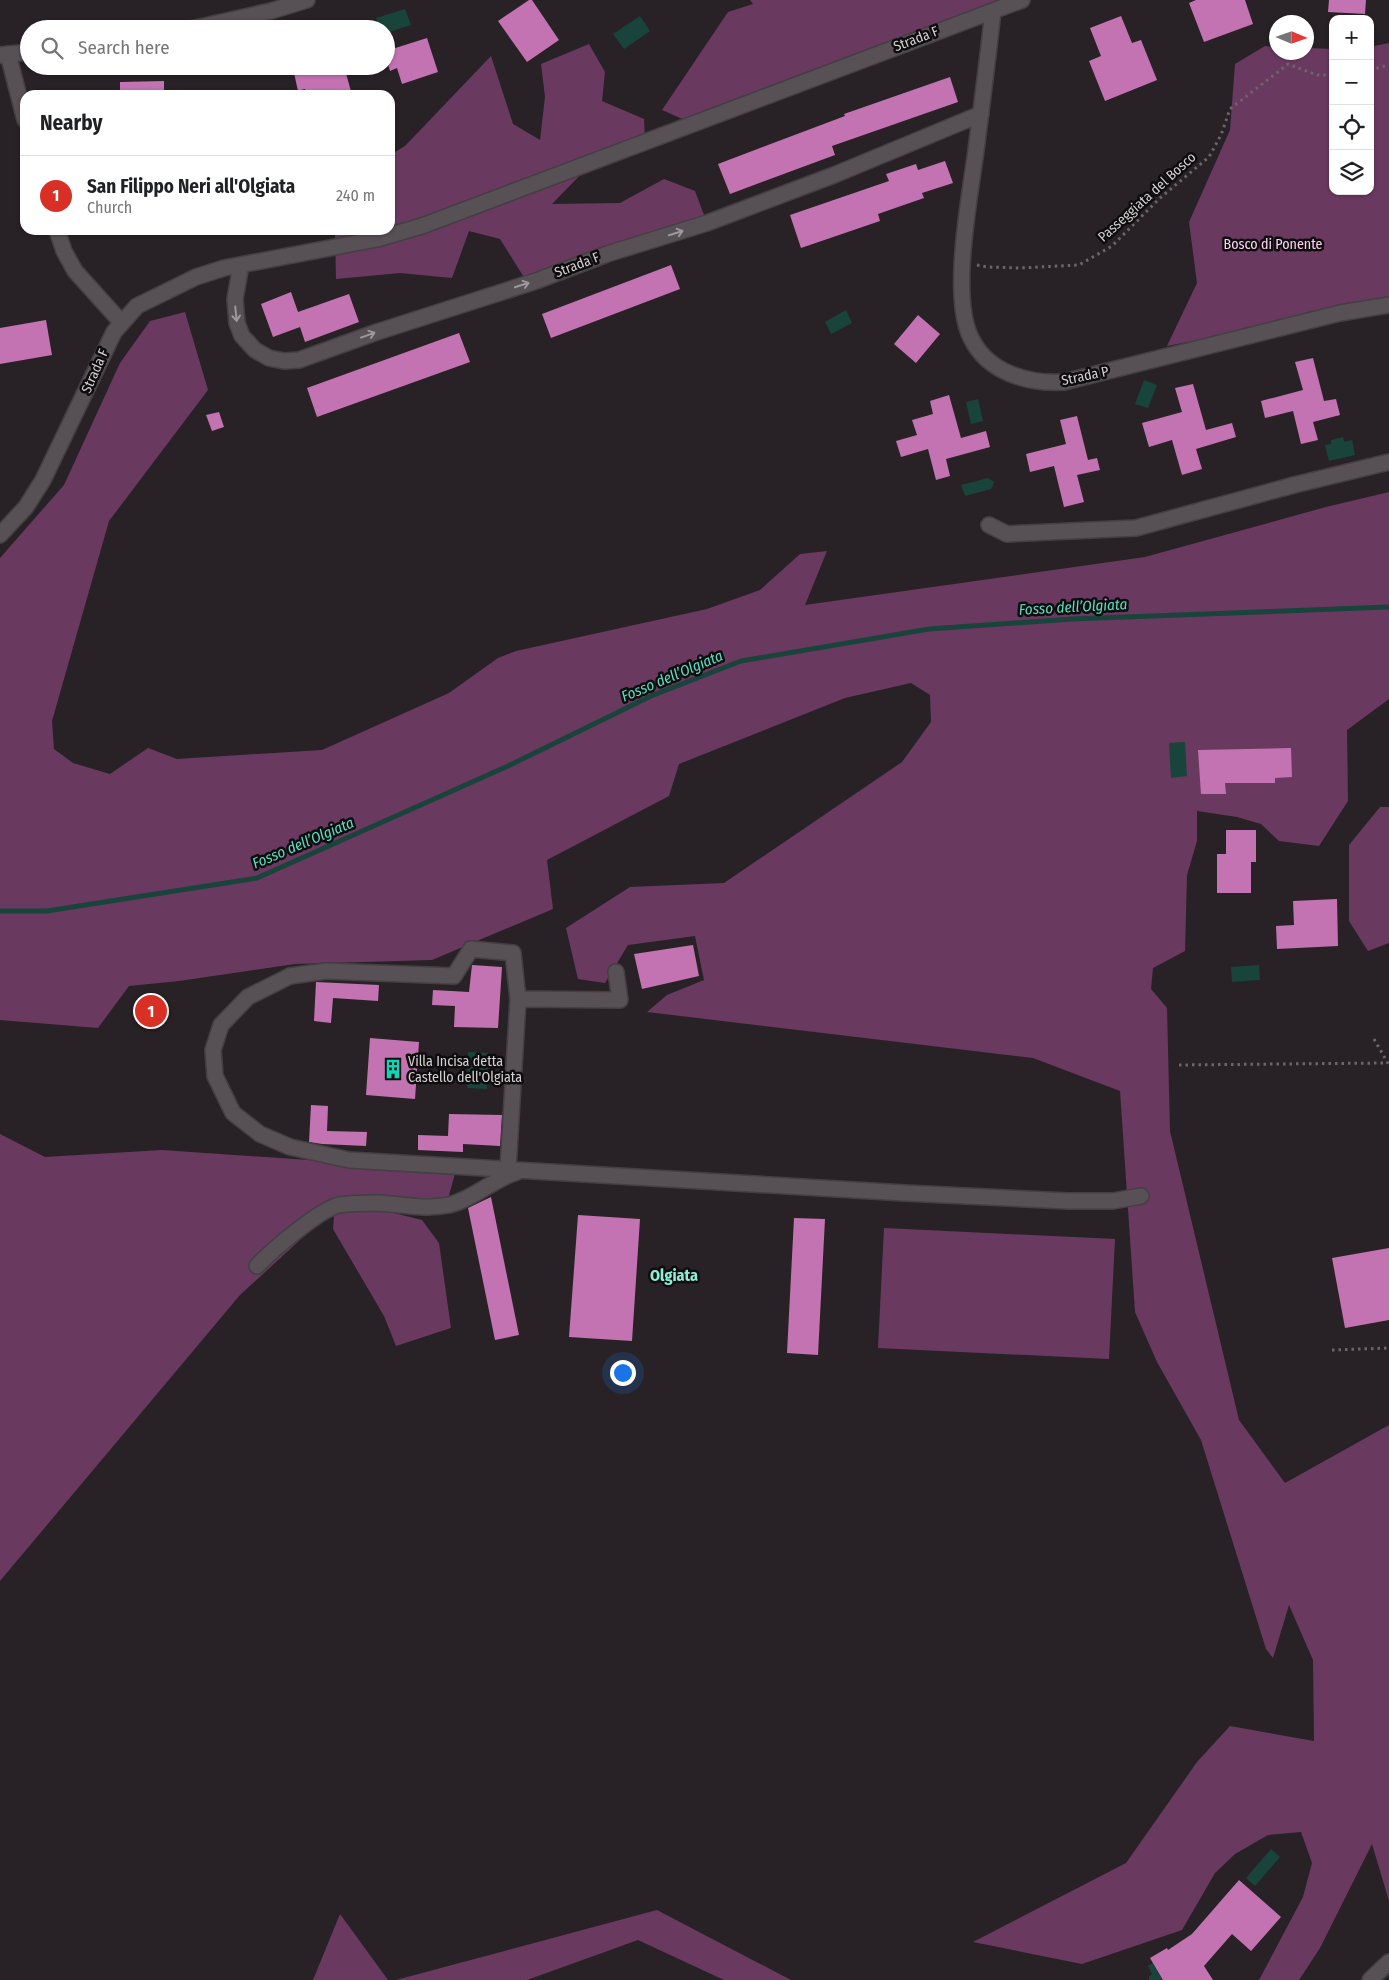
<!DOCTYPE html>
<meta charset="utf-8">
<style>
body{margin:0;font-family:"Fira Sans Condensed",sans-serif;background:#f2f2f2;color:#202124}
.controls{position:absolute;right:15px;top:15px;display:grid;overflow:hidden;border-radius:10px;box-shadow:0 1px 4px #0004}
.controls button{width:45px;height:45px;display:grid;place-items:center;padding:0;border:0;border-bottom:1px solid #e0e0e0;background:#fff;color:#202124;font:25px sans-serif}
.compass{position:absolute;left:1269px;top:15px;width:45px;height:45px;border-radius:50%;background:#fff;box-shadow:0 1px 4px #0004;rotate:92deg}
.you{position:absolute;left:622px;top:1372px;width:18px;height:18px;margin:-12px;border:4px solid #fff;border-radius:50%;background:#1a73e8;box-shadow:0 0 0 8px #1a73e833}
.badge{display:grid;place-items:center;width:32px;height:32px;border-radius:50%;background:#d93025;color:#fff;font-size:16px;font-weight:700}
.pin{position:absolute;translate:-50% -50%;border:2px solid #fff;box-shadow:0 1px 5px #0006}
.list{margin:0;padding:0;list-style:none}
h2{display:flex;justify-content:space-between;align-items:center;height:65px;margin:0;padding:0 20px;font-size:21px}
h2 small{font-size:16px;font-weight:400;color:#757577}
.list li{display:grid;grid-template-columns:32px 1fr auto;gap:15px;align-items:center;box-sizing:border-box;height:80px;padding:0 20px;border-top:1px solid #e0e0e0}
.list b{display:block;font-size:19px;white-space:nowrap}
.list p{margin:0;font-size:16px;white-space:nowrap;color:#757577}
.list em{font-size:16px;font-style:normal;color:#757577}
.icon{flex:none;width:28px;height:28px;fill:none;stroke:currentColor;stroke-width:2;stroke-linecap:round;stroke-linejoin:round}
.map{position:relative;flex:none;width:1389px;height:1980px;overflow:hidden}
.search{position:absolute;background:#fff;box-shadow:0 1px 4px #0004;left:20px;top:20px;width:375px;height:55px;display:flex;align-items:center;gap:12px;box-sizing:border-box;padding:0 18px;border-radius:28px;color:#757577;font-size:19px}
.panel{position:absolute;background:#fff;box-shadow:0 1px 4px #0004;left:20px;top:90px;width:375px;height:145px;border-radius:15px}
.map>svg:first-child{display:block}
.green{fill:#6a3960}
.water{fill:#19443b}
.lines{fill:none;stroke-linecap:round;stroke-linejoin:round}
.stream{stroke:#19443b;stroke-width:5}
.building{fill:#c373b2}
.minor-casing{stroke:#433f42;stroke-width:18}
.path{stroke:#6b6669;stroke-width:3;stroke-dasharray:2.5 4;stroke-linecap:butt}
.minor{stroke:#575055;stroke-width:15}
.oneway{stroke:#9c989b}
.labels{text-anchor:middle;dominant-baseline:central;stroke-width:5;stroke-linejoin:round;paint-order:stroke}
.street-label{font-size:14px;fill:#d5d2d4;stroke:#0f0c0e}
.park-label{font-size:14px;fill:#fcd1f2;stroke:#0f0c0e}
.poi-label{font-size:14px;fill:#d5d2d4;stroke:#0f0c0e;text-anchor:start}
.water-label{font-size:15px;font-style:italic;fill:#58e1c4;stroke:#0f0c0e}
.quarter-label{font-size:16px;font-weight:bold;fill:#8beed6;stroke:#0f0c0e}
</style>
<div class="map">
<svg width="1389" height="1980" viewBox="0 0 1389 1980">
<rect width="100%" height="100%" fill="#282226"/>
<path class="green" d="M750 0H1004L959 15 687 121 662 110 728 12 753 4Z
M1389 43V303L1167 346 1197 283 1189 222 1230 130 1235 64 1265 46 1276 47V52H1306L1307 48 1333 49V191H1370V47Z
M589 44 605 72 602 101 644 119 645 139 592 163 552 204 620 203 664 179 695 191 707 223 525 279 500 239 469 231 452 278 400 273 336 279 335 230H390V155L405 146 491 56 513 124 540 140 545 97 541 64Z
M185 312 208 390 109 521 52 721 54 749 73 763 110 774 148 748 177 759 322 750 449 693 498 658 516 651 707 609 760 590 800 554 827 551 805 605 1145 557 1326 507 1389 492V699L1347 730 1348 801 1319 846 1279 841 1261 824 1237 817 1197 811V841L1187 875 1185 951 1153 968 1151 989 1167 1008 1170 1131 1239 1420 1285 1483 1389 1425V1901L1372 1844 1320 1948 1299 1980H1259L1303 1897 1312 1863 1301 1832 1268 1835 1235 1854 1215 1873 1182 1930 1082 1964 973 1942 1126 1863 1197 1762 1230 1726 1314 1741 1313 1660 1289 1605 1273 1658 1266 1649 1201 1440 1157 1362 1135 1312 1120 1091 1033 1058 647 1012 667 995 704 980 695 936 628 945 605 983 578 979 566 928 630 887 724 883 902 762 931 722 930 695 911 683 845 698 679 764 669 796 547 860 553 909 432 960 295 964 179 981 129 986 98 1028 0 1020V558L64 485 120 363 150 321Z
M1380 807H1389V943L1368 951 1349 921V845Z
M0 1134 45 1157 162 1150 456 1170 448 1199 333 1208 334 1215 339 1209 374 1208 422 1220 439 1243 451 1328 396 1346 384 1316 333 1229 334 1216 325 1217 240 1295 0 1581Z
M884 1228 1115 1239 1109 1359 878 1348Z
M657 1910 791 1980H724L638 1940 527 1980H396Z
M340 1914 388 1980H313Z"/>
<path class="water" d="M405 9 411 25 386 33V29H379L376 18Z
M640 16 650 31 624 49 613 34Z
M846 310 852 323 831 334 825 322Z
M1144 380 1157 385 1148 408 1135 404Z
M978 399 983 421 971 424 966 402Z
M1343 437 1344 442 1352 440 1355 455 1329 461 1325 445 1331 444V440Z
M988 478 994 482 993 486 991 489 965 496 961 485Z
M1185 742 1187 776 1171 778 1169 743Z
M1259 965 1260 980 1232 982 1231 967Z
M468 1052 488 1053 487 1089 467 1088Z
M1271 1849 1280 1857 1255 1886 1246 1878Z
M1153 1963 1163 1980H1149V1977L1152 1974 1148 1966Z"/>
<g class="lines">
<path class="stream" d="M0 911H47L257 878 508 766 651 696 741 661 929 629 1072 619 1389 607"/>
</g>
<path class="building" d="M529 0H532L559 40 527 62 498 21Z
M1196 0H1245L1253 24 1204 42 1189 3Z
M1329 0H1366L1365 14 1328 12Z
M1121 16 1132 43 1141 40 1157 80 1105 101 1089 61 1101 56 1090 28Z
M427 38 438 72 402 84 397 68 390 71 386 58V51Z
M318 66H344L352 95H307L305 89 298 91 294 73Z
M950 77 958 102 832 146 835 155 730 194 718 164 845 116 844 114Z
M164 81V95H120V82Z
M945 161 953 183 922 193 924 198 878 214 880 221 801 248 790 215 889 181 886 174 916 164 918 170Z
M671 265 680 289 551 338 542 314Z
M291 292 298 312 349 294 359 322 305 342 300 327 273 337 261 304Z
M918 315 940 334 916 363 894 344Z
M46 320 52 355 0 364V328Z
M459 333 470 362 317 417 307 388Z
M1313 358 1324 401 1336 399 1340 415 1313 422 1318 440 1301 444 1293 411 1265 418 1261 401 1303 390 1295 362Z
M1193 384 1206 430 1232 423 1236 437 1196 449 1202 469 1182 475 1172 440 1149 447 1142 423 1182 412 1175 388Z
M949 395 961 438 986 431 990 447 946 459 950 476 936 480 928 449 901 457 896 441 917 435 912 420 933 414 930 401Z
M219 412 224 427 212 431 206 415Z
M1077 416 1088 460 1097 458 1100 470 1077 475 1084 502 1064 507 1054 466 1030 472 1026 454 1066 444 1060 420Z
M1291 748 1292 777 1275 778V783H1225L1226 794H1201L1198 750Z
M1226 830H1256V862H1251V893H1217V854H1226Z
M1337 899 1338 946 1277 949 1276 926 1294 925 1293 901Z
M693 945 699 976 642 989 634 954Z
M472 965 502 967 498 1028 454 1027 455 1006 432 1005 433 990 469 992Z
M316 982 379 985 378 1001 333 998 331 1023 314 1021Z
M145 996H159L157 1026 143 1025Z
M370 1038 419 1042 415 1099 366 1095Z
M311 1105 328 1106 327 1131 367 1132 366 1146 322 1144 309 1142Z
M449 1114 502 1115 500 1146 463 1144V1152L418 1150V1135L448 1136Z
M491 1197 519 1335 495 1340 468 1208Z
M578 1215 640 1219 632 1341 569 1337Z
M794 1218 825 1219 818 1355 787 1353Z
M1389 1248V1320L1345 1328 1332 1258Z
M1239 1880 1281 1917 1251 1951 1232 1934 1204 1966 1213 1980H1163L1150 1958 1167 1948 1168 1950 1192 1934Z"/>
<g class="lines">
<defs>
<path id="minor" d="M993 11C988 57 982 104 976 150 970 197 950 296 971 338 988 373 1028 384 1064 382L1340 313 1389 305
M191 29 271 11 307 0
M8 54 25 120
M0 55 29 52
M57 230 64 251 75 271 121 322
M241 265 235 299 237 323 242 336 255 350 269 358 284 361 299 360 377 332 536 281 607 254 707 223 834 175 981 114
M989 525 1007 534 1136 528 1294 485 1389 462
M0 535 26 507 43 480 114 332 137 306 196 277 224 268 377 239 422 226 1022 0
M518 999 620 1000 616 972
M508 1169 518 999 513 953 471 949 454 976 326 971 290 976 248 997 221 1025 213 1050 215 1076 233 1113 260 1134 290 1147 349 1160 905 1193 1068 1201H1113L1141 1196
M257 1266C271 1251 320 1209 339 1205 351 1203 365 1203 377 1203 402 1204 424 1210 449 1205 474 1199 493 1179 517 1172
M1370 1980 1389 1962"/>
</defs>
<use href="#minor" class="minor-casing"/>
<path class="path" d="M1370 70 1389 65
M977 265 987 267 1019 268 1079 265 1112 246 1160 198 1209 157 1221 135 1230 109 1288 64 1317 75H1333
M1374 1039 1389 1065
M1179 1065 1386 1063
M1332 1350 1389 1348"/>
<use href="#minor" class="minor"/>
</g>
<defs><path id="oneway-shaft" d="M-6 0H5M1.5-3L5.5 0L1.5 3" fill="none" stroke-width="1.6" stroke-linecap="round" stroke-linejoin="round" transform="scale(1.25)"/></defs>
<g class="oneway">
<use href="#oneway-shaft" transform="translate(676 233) rotate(-17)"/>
<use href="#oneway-shaft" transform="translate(522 285) rotate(-18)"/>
<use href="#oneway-shaft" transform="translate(236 314) rotate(84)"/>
<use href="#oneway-shaft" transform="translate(368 335) rotate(-20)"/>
</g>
<defs>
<symbol id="building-bare" viewBox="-9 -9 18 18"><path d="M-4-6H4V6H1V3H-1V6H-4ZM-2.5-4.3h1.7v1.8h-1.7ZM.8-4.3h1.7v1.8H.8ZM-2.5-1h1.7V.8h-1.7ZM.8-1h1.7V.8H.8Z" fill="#10d5b4" stroke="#0f0c0e" stroke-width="2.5" paint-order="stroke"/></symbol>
</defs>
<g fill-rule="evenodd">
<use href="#building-bare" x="379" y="1055" width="28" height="28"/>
</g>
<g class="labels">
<g class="street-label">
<text transform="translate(916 39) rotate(-21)">Strada F</text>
<text transform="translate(1147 197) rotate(-42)">Passeggiata del Bosco</text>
<text transform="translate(577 265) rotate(-21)">Strada F</text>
<text transform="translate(95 371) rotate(-66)">Strada F</text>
<text transform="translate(1085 376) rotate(-12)">Strada P</text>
</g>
<g class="park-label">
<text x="1273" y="244">Bosco di Ponente</text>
</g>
<g class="poi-label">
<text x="408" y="1061">Villa Incisa detta<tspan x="408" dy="16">Castello dell'Olgiata</tspan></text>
</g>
<g class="water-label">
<text transform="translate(1073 607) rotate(-3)">Fosso dell’Olgiata</text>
<text transform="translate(672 676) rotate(-23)">Fosso dell’Olgiata</text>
<text transform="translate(303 843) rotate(-23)">Fosso dell’Olgiata</text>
</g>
<g class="quarter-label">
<text x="674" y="1275">Olgiata</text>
</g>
</g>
</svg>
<div class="controls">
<button>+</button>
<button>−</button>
<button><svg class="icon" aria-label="locate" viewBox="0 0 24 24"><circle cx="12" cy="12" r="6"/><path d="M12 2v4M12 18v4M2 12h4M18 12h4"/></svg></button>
<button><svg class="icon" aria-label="layers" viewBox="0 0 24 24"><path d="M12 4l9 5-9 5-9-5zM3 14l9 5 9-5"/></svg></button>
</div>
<svg class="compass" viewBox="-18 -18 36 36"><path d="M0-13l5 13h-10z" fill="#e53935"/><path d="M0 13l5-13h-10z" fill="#757577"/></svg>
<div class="you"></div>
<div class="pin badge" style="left:151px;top:1011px">1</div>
<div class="search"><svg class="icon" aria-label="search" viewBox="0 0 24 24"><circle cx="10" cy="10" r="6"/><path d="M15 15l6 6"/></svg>Search here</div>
<section class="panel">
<h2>Nearby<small></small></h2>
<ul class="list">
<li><span class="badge">1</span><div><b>San Filippo Neri all'Olgiata</b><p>Church</p></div><em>240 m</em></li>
</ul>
</section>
</div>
